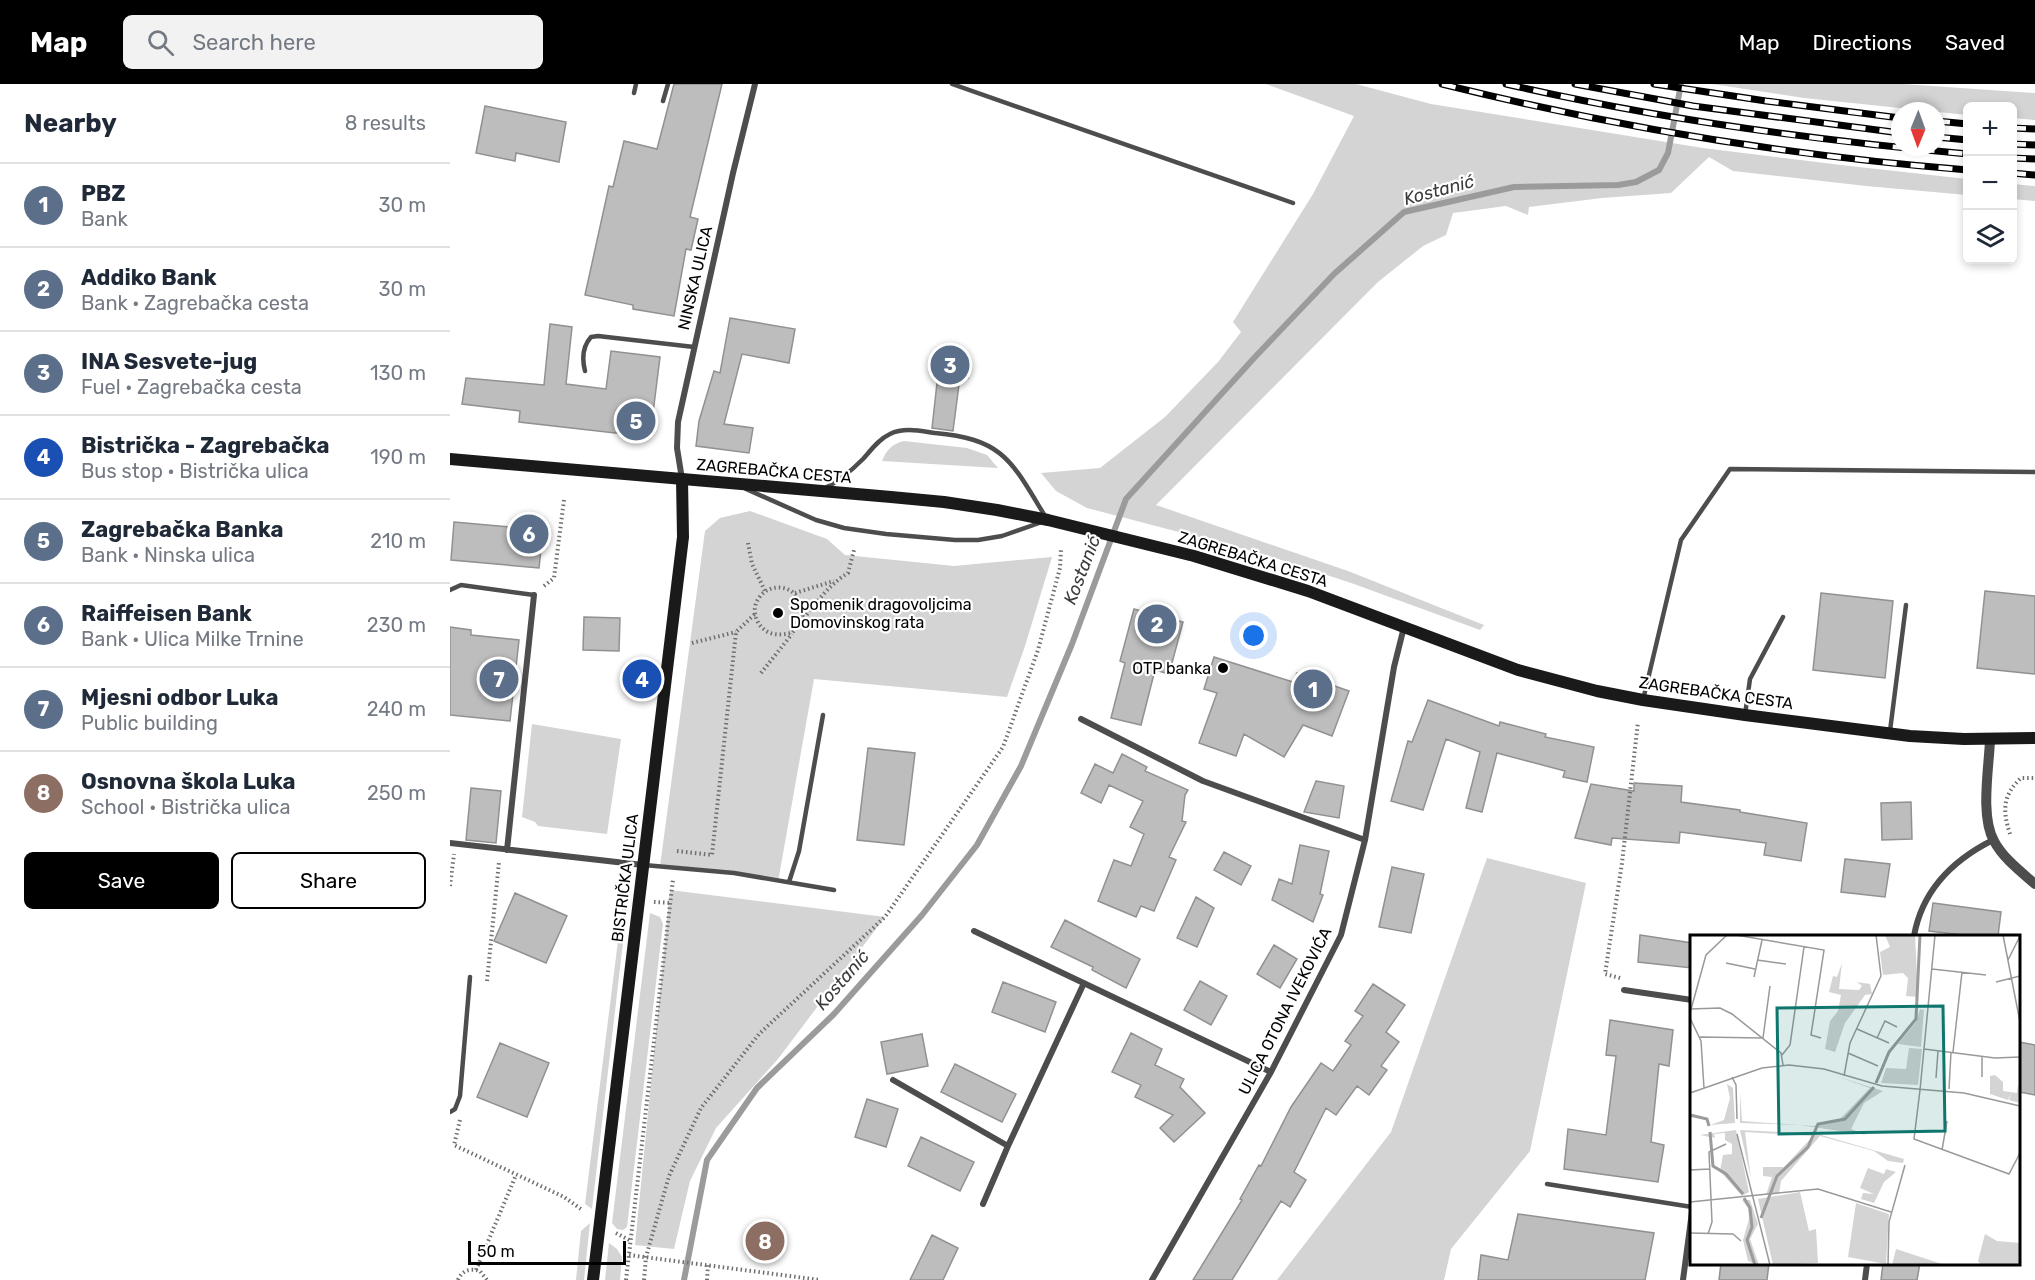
<!DOCTYPE html>
<meta charset="utf-8">
<style>
body{margin:0;font-family:Rubik,sans-serif;background:#f2f2f3;color:#1f2937}
.controls{position:absolute;right:18px;top:18px;display:grid;overflow:hidden;border-radius:9px;box-shadow:0 3px 9px #0003}
.controls button{width:54px;height:54px;display:grid;place-items:center;padding:0;border:0;border-bottom:2px solid #e0e1e3;background:#fff;color:#1f2937;font:30px sans-serif}
.compass{position:absolute;left:1441px;top:18px;width:54px;height:54px;border-radius:50%;background:#fff;box-shadow:0 3px 9px #0003;rotate:181deg}
.scale{position:absolute;left:18px;bottom:15px;width:158px;box-sizing:border-box;padding-left:6px;border:3px solid #000;border-top:0;font-size:16px;line-height:21px;white-space:nowrap;color:#000;-webkit-text-stroke:4px #fff;paint-order:stroke}
.you{position:absolute;left:804px;top:552px;width:21px;height:21px;margin:-15px;border:4px solid #fff;border-radius:50%;background:#1a73e8;box-shadow:0 0 0 9px #1a73e833}
.badge{display:grid;place-items:center;width:39px;height:39px;border-radius:50%;background:#000;color:#fff;font-size:20px;font-weight:700}
.pin{position:absolute;translate:-50% -50%;border:3px solid #fff;box-shadow:0 2px 6px #0006}
.list{margin:0;padding:0;list-style:none}
h2{display:flex;justify-content:space-between;align-items:center;height:78px;margin:0;padding:0 24px;font-size:26px}
h2 small{font-size:20px;font-weight:400;color:#747a83}
.list li{display:grid;grid-template-columns:39px 1fr auto;gap:18px;align-items:center;box-sizing:border-box;height:84px;padding:0 24px;border-top:2px solid #e0e1e3}
.list b{display:block;font-size:22px;white-space:nowrap}
.list p{margin:0;font-size:20px;white-space:nowrap;color:#747a83}
.list em{font-size:20px;font-style:normal;color:#747a83}
.actions{display:flex;gap:12px;padding:18px 24px}
.actions a{flex:1;padding:14px 0;border:2px solid #000;border-radius:9px;text-align:center;font-size:21px;color:#000}
.actions .main{background:#000;color:#fff}
.icon{flex:none;width:33px;height:33px;fill:none;stroke:currentColor;stroke-width:2;stroke-linecap:round;stroke-linejoin:round}
.map{position:relative;flex:none;width:1585px;height:1196px;overflow:hidden}
header{display:flex;align-items:center;gap:36px;box-sizing:border-box;height:84px;padding:0 30px;background:#000;color:#fff}
header strong{font-size:28px}
nav{display:flex;gap:33px;margin-inline-start:auto;font-size:21px}
.search{width:420px;height:54px;background:#f2f2f3;display:flex;align-items:center;gap:15px;box-sizing:border-box;padding:0 21px;border-radius:9px;color:#747a83;font-size:22px}
main{display:flex}
aside{flex:1;background:#fff}
.map>svg:first-child{display:block}
.green{fill:#d4d4d4}
.lines{fill:none;stroke-linecap:round;stroke-linejoin:round}
.stream{stroke:#9b9b9b;stroke-width:6}
.building{fill:#bdbdbd;stroke:#919191;stroke-width:1.5}
.path{stroke:#6f6f6f;stroke-width:4;stroke-dasharray:1.5 3;stroke-linecap:butt}
.service{stroke:#4d4d4d;stroke-width:4.5}
.minor{stroke:#4d4d4d;stroke-width:6}
.tertiary{stroke:#4d4d4d;stroke-width:10}
.secondary{stroke:#1a1a1a;stroke-width:12}
.rail-casing{stroke:#000;stroke-width:7}
.rail{stroke:#fff;stroke-width:4.5;stroke-dasharray:14;stroke-linecap:butt}
.poi-dot{fill:#000;stroke:#fff;stroke-width:2}
.labels{text-anchor:middle;dominant-baseline:central;stroke-width:4.5;stroke-linejoin:round;paint-order:stroke}
.street-label{font-size:16px;fill:#000;stroke:#fff}
.poi-label{font-size:16px;fill:#000;stroke:#fff;text-anchor:start}
.water-label{font-size:18px;font-style:italic;fill:#3c3c3c;stroke:#fff}
.inset-river{fill:none;stroke:#9b9b9b;stroke-width:3}
.inset-road{fill:none;stroke:#999;stroke-width:1.5}
.view{fill:#0f766e;fill-opacity:0.15;stroke:#0f766e;stroke-width:3}
.inset-edge{fill:none;stroke:#000;stroke-width:3}
</style>
<header>
<strong>Map</strong>
<div class="search"><svg class="icon" aria-label="search" viewBox="0 0 24 24"><circle cx="10" cy="10" r="6"/><path d="M15 15l6 6"/></svg>Search here</div>
<nav><a>Map</a><a>Directions</a><a>Saved</a></nav>
</header>
<main>
<aside>
<h2>Nearby<small>8 results</small></h2>
<ul class="list">
<li><span class="badge" style="background:#5c6f8a">1</span><div><b>PBZ</b><p>Bank</p></div><em>30 m</em></li>
<li><span class="badge" style="background:#5c6f8a">2</span><div><b>Addiko Bank</b><p>Bank · Zagrebačka cesta</p></div><em>30 m</em></li>
<li><span class="badge" style="background:#5c6f8a">3</span><div><b>INA Sesvete-jug</b><p>Fuel · Zagrebačka cesta</p></div><em>130 m</em></li>
<li><span class="badge" style="background:#1a4fb4">4</span><div><b>Bistrička - Zagrebačka</b><p>Bus stop · Bistrička ulica</p></div><em>190 m</em></li>
<li><span class="badge" style="background:#5c6f8a">5</span><div><b>Zagrebačka Banka</b><p>Bank · Ninska ulica</p></div><em>210 m</em></li>
<li><span class="badge" style="background:#5c6f8a">6</span><div><b>Raiffeisen Bank</b><p>Bank · Ulica Milke Trnine</p></div><em>230 m</em></li>
<li><span class="badge" style="background:#5c6f8a">7</span><div><b>Mjesni odbor Luka</b><p>Public building</p></div><em>240 m</em></li>
<li><span class="badge" style="background:#8d6e63">8</span><div><b>Osnovna škola Luka</b><p>School · Bistrička ulica</p></div><em>250 m</em></li>
</ul>
<div class="actions"><a class="main">Save</a><a>Share</a></div>
</aside>
<div class="map">
<svg width="1585" height="1196" viewBox="0 0 1585 1196">
<rect width="100%" height="100%" fill="#fff"/>
<path class="green" d="M816 0H906L981 20 1253 64 1391 81 1517 95V111L1416 102 1283 87 1259 73 1221 109 1152 114 1079 123 1078 131 1056 122 1003 129 996 151 973 162 928 198 706 421 898 487 1034 541 1030 546 904 500 813 470 637 424 606 407 591 389 650 384 715 333 768 278 791 248 783 238 863 110 904 32Z
M1262 0H1453L1585 9V36L1563 34 1562 22H1518L1517 31 1354 14Z
M1562 100 1585 102V117L1563 115Z
M454 357 517 364 537 371 548 384 432 377C437 365 442 360 454 357Z
M300 427 377 455 395 471 504 482 602 473 575 562 557 613 364 595 328 798 270 787 210 782 255 447 270 434Z
M82 640 171 655 157 750 88 742 85 738 72 733Z
M1037 774 1136 799 1080 1067 1001 1165 994 1196H827L941 1048Z
M220 806 435 833 328 975 266 1044 240 1097 224 1165 185 1161Z
M177 824 142 1125 135 1120 172 825Z
M200 829 210 833 213 840 177 1143 173 1146 167 1145 162 1139Z
M140 1139 134 1196H126L131 1147Z
M159 1159 167 1165 172 1173 170 1196H155Z"/>
<g class="lines">
<path class="stream" d="M234 1196 257 1076 307 1004 384 930 472 831 527 761 571 682 622 560 676 415 805 273 884 190 954 128 1064 103 1168 101 1186 98 1209 86 1218 69 1231 0"/>
</g>
<path class="building" d="M224 0H272L240 133 248 135 241 166 236 165 224 232 183 225V221L135 211 159 102 163 103 174 57 207 65Z
M35 22 116 38 109 78 66 69 65 77 26 69Z
M280 234 345 245 339 279 292 270 274 340 303 344 299 369 246 362 249 337 264 287 270 289Z
M100 240 122 243 116 300 156 305 161 267 210 273 200 353 69 338 70 327 12 320 16 294 94 301Z
M483 269 520 273 518 294 510 293 503 347 482 344 488 290 481 289Z
M4 438 93 446 89 484 1 476Z
M1535 507 1585 512V590L1527 584Z
M1371 509 1443 517 1435 594 1363 586Z
M684 525 733 538 719 590 705 586 691 641 661 634 675 579 670 577Z
M134 533 170 534 169 567 133 566Z
M0 543 21 546V551L69 556 60 637 0 631Z
M764 573 843 598 847 589 899 607 882 652 853 641 834 673 794 650 786 672 749 659 767 609 754 605Z
M978 616 1049 642 1050 638 1096 650 1095 653 1144 663 1137 698 1113 693 1115 687 1047 669 1032 728 1016 724 1030 668 996 655 973 726 941 717 958 657 962 658Z
M418 664 465 669 454 761 407 756Z
M672 670 697 683 695 687 738 706 735 711 732 737 736 738 719 773 726 776 704 827 691 822 686 833 648 817 664 776 681 782 694 750 680 743 693 717 659 701 651 719 631 709 645 680 663 689Z
M866 697 894 702 889 734 854 728Z
M1184 699 1232 702 1231 718 1290 726V728L1357 739 1351 777 1314 771 1316 759 1230 748 1229 759 1162 754 1161 761 1125 754 1141 700 1184 707Z
M21 704 51 707 46 759 16 756Z
M1461 718 1462 755 1432 756 1431 719Z
M850 761 879 767 870 810 873 811 863 838 822 816 829 795 842 800Z
M774 768 801 782 791 801 764 786Z
M1395 775 1440 780 1435 813 1391 808Z
M942 783 974 790 961 849 929 843Z
M65 809 117 832 96 879 44 857Z
M746 813 764 824 747 863 727 854Z
M1483 819 1551 828 1548 852H1522L1479 847Z
M615 836 690 875 676 904 642 886 643 883 601 863Z
M1190 851 1242 859V884L1188 878Z
M824 861 847 875 830 904 807 890Z
M750 897 777 912 761 941 734 926Z
M553 898 606 918 595 948 542 928Z
M923 900 955 921 936 948 949 958 931 982 937 986 919 1011 907 1002 886 1031 876 1024 844 1088 856 1096 840 1123 831 1117 782 1196H743L792 1116 790 1115 809 1081 811 1082 841 1023 871 979 883 987 901 961 895 957 913 932 905 927Z
M1160 936 1223 946 1219 982 1209 980 1201 1058 1214 1061 1208 1098 1114 1085 1118 1045 1156 1051 1166 972 1156 971Z
M681 949 712 965 705 981 734 995 730 1003 755 1029 724 1058 710 1044 723 1031 685 1013 691 1001 662 988Z
M472 950 478 982 437 990 431 958Z
M1569 958 1585 961V1011L1569 1008Z
M50 959 99 979 77 1033 27 1013Z
M505 980 566 1010 552 1038 491 1008Z
M417 1015 448 1025 436 1063 405 1053Z
M471 1053 524 1078 510 1107 458 1082Z
M1068 1130 1204 1149 1195 1196H1028L1031 1171 1058 1176Z
M482 1151 508 1164 493 1196H460Z
M1271 1179H1319L1317 1196H1269Z
M1433 1179H1470L1467 1196H1431Z"/>
<g class="lines">
<path class="path" d="M298 459 302 480 315 507
M94 502 104 494 114 416
M345 509 384 497
M353 537C352 529 352 521 348 514 339 500 318 500 309 514 299 527 308 547 324 550 330 551 336 550 342 549 359 529 375 503 398 489L404 466
M242 559 286 548
M311 589 342 550
M1560 750C1552 726 1553 711 1571 694H1585
M227 767 262 771 286 548 305 530
M0 802 4 770
M204 818 221 819
M1170 894 1155 890 1172 779 1188 638
M37 897 49 778
M10 1036 4 1061 114 1113 131 1125
M166 1149 181 1157
M179 1171 370 1196
M26 1186 66 1091
M8 1196C12 1186 21 1184 30 1187L37 1196
M176 1196 223 795
M194 1196 196 1173 219 1092 251 1024 309 950 435 833 553 663 588 566 610 484 611 465
M257 1196 258 1180"/>
<path class="service" d="M502 0 843 119
M184 9 186 0
M213 17 218 0
M135 287C132 275 132 263 141 253L148 252 244 263
M377 403C391 396 402 386 413 375 421 366 429 355 440 350 454 343 471 347 485 349 554 355 562 378 595 432
M296 405 366 436 394 444 436 450 505 456H528L552 452 592 438
M0 506 11 501 84 511
M1193 616 1231 456 1280 385 1585 388
M1295 631 1300 595 1333 533
M1440 647 1456 521
M194 781 284 789 384 806
M339 798 349 767 373 631
M0 1028 5 1025 10 1012 20 893
M1097 1100 1242 1123"/>
<path class="minor" d="M232 395 227 364 228 338 283 89 305 0
M631 635 753 697 915 756
M0 759 193 781
M57 766 84 511
M524 847 821 988
M1464 852C1472 807 1503 776 1543 756
M1174 906 1242 916
M443 996 558 1062 634 899
M533 1120 558 1062
M702 1196 821 988 891 851 915 756 944 583 954 543
M1233 1196 1242 1128
M1415 1196 1417 1180"/>
<path class="tertiary" d="M1540 656C1539 684 1530 732 1544 757 1553 774 1570 787 1585 800"/>
<path class="secondary" d="M0 375 441 413 494 418 547 426 598 436 744 472 858 507 1068 586 1147 607 1193 616 1295 631 1460 652 1514 655 1585 654
M143 1196 233 453 232 395"/>
<defs>
<path id="rail" d="M992 0C1164 43 1340 72 1518 86
M1056 0C1208 35 1362 56 1518 70
M1125 0 1243 22 1450 49
M1204 0 1316 17 1450 34
M1486 37 1518 40
M1562 44 1585 45
M1486 53 1518 56
M1562 60 1585 61
M1562 74 1585 75
M1562 89 1585 91"/>
</defs>
<use href="#rail" class="rail-casing"/>
<use href="#rail" class="rail"/>
</g>
<g class="poi-dot">
<circle cx="328" cy="529" r="6"/>
<circle cx="773" cy="584" r="6"/>
</g>
<g class="labels">
<g class="street-label">
<text transform="translate(245 194) rotate(-77)">NINSKA ULICA</text>
<text transform="translate(324 387) rotate(5)">ZAGREBAČKA CESTA</text>
<text transform="translate(803 475) rotate(17)">ZAGREBAČKA CESTA</text>
<text transform="translate(1266 609) rotate(8)">ZAGREBAČKA CESTA</text>
<text transform="translate(175 794) rotate(-83)">BISTRIČKA ULICA</text>
<text transform="translate(835 927) rotate(-63)">ULICA OTONA IVEKOVIĆA</text>
</g>
<g class="poi-label">
<text x="340" y="520">Spomenik dragovoljcima<tspan x="340" dy="18">Domovinskog rata</tspan></text>
<text x="761" y="584" text-anchor="end">OTP banka</text>
</g>
<g class="water-label">
<text transform="translate(989 106) rotate(-15)">Kostanić</text>
<text transform="translate(632 486) rotate(-69)">Kostanić</text>
<text transform="translate(392 896) rotate(-49)">Kostanić</text>
</g>
</g>
<g transform="translate(1240 851)">
<rect width="330" height="330" fill="#fff"/>
<path d="M195 0H225L228 62 216 61 218 43 213 38 193 40 190 17 200 12ZM152 28 149 54 169 55 172 51 167 47 180 49 182 59 175 60 155 88 145 117 135 114 140 86 148 76 151 60 139 57 143 41 147 42ZM230 74 234 75 231 112 208 109 226 87ZM219 113 232 114 228 150 191 148 196 133 216 134ZM305 140 313 147V156L327 158 328 149 330 168 319 165 321 158 318 165 300 159V141ZM146 141 193 156 174 168 161 194 177 200 109 190 50 188V157L52 186 123 191 150 184 180 153ZM37 149 43 153 45 188 20 190 34 185 40 163ZM46 195 59 257 52 261 30 236 33 220 42 219V209L35 205V198L24 199 25 203 10 200ZM50 195 128 199 214 224 213 228 198 226 184 216 130 201 91 246 89 259 76 260 82 242 73 241V232H94L123 201 55 197 61 244ZM178 233 194 239 196 234 206 237 194 247 184 268 171 264 173 258 184 259 170 253ZM110 257 119 296 126 294 128 328 83 330 68 264ZM52 265H60L68 289 60 304 69 330 58 326 53 305 59 284 58 273ZM166 268 199 279 196 329 158 322ZM295 299 307 306 330 308V330H291L288 326ZM206 314 252 329 202 330Z" fill="#d4d4d4"/>
<path class="inset-river" d="M186 148 199 117 226 84 230 0M0 180 17 184 19 191M20 197 23 231 36 239 53 259M54 263 60 273 62 292 57 305 65 330M71 283 87 241 118 212 128 189 155 184 184 152"/>
<path class="inset-road" d="M46 0 134 15 121 100 131 103M313 0 330 87M67 25 96 29M318 25 330 1M36 28 65 34M242 34 296 40M64 42 72 5M306 47 330 41M0 74 30 73 42 79 91 118 93 130M0 78 16 20 37 0M0 83 11 106 14 153M167 94 199 108M10 102 73 103M73 103 80 51M187 103 195 86 207 92M234 114 305 123 330 122M263 117 272 37M158 118 188 131M92 120 100 110 114 12M154 141 160 108 191 41 186 0M42 142 46 150 47 184M292 142V122M246 143 248 116M259 154 261 117M230 155 224 204 319 239 330 218M230 155 245 0M0 158 72 133 99 130 134 134 192 151 274 158 330 171M47 199 80 330M252 215 257 186M0 235 19 234M0 267 128 254 201 277M0 298 43 299 51 306M18 299 22 287 19 217 36 209M198 330 199 287 215 230"/>
<path class="view" d="M253 71 255 196 89 199 87 73Z"/>
<rect width="330" height="330" class="inset-edge"/>
</g>
</svg>
<div class="controls">
<button>+</button>
<button>−</button>
<button><svg class="icon" aria-label="layers" viewBox="0 0 24 24"><path d="M12 4l9 5-9 5-9-5zM3 14l9 5 9-5"/></svg></button>
</div>
<svg class="compass" viewBox="-18 -18 36 36"><path d="M0-13l5 13h-10z" fill="#e53935"/><path d="M0 13l5-13h-10z" fill="#747a83"/></svg>
<div class="scale">50 m</div>
<div class="you"></div>
<div class="pin badge" style="left:863px;top:605px;background:#5c6f8a">1</div>
<div class="pin badge" style="left:707px;top:540px;background:#5c6f8a">2</div>
<div class="pin badge" style="left:500px;top:281px;background:#5c6f8a">3</div>
<div class="pin badge" style="left:192px;top:595px;background:#1a4fb4">4</div>
<div class="pin badge" style="left:186px;top:337px;background:#5c6f8a">5</div>
<div class="pin badge" style="left:79px;top:450px;background:#5c6f8a">6</div>
<div class="pin badge" style="left:49px;top:595px;background:#5c6f8a">7</div>
<div class="pin badge" style="left:315px;top:1157px;background:#8d6e63">8</div>
</div>
</main>
